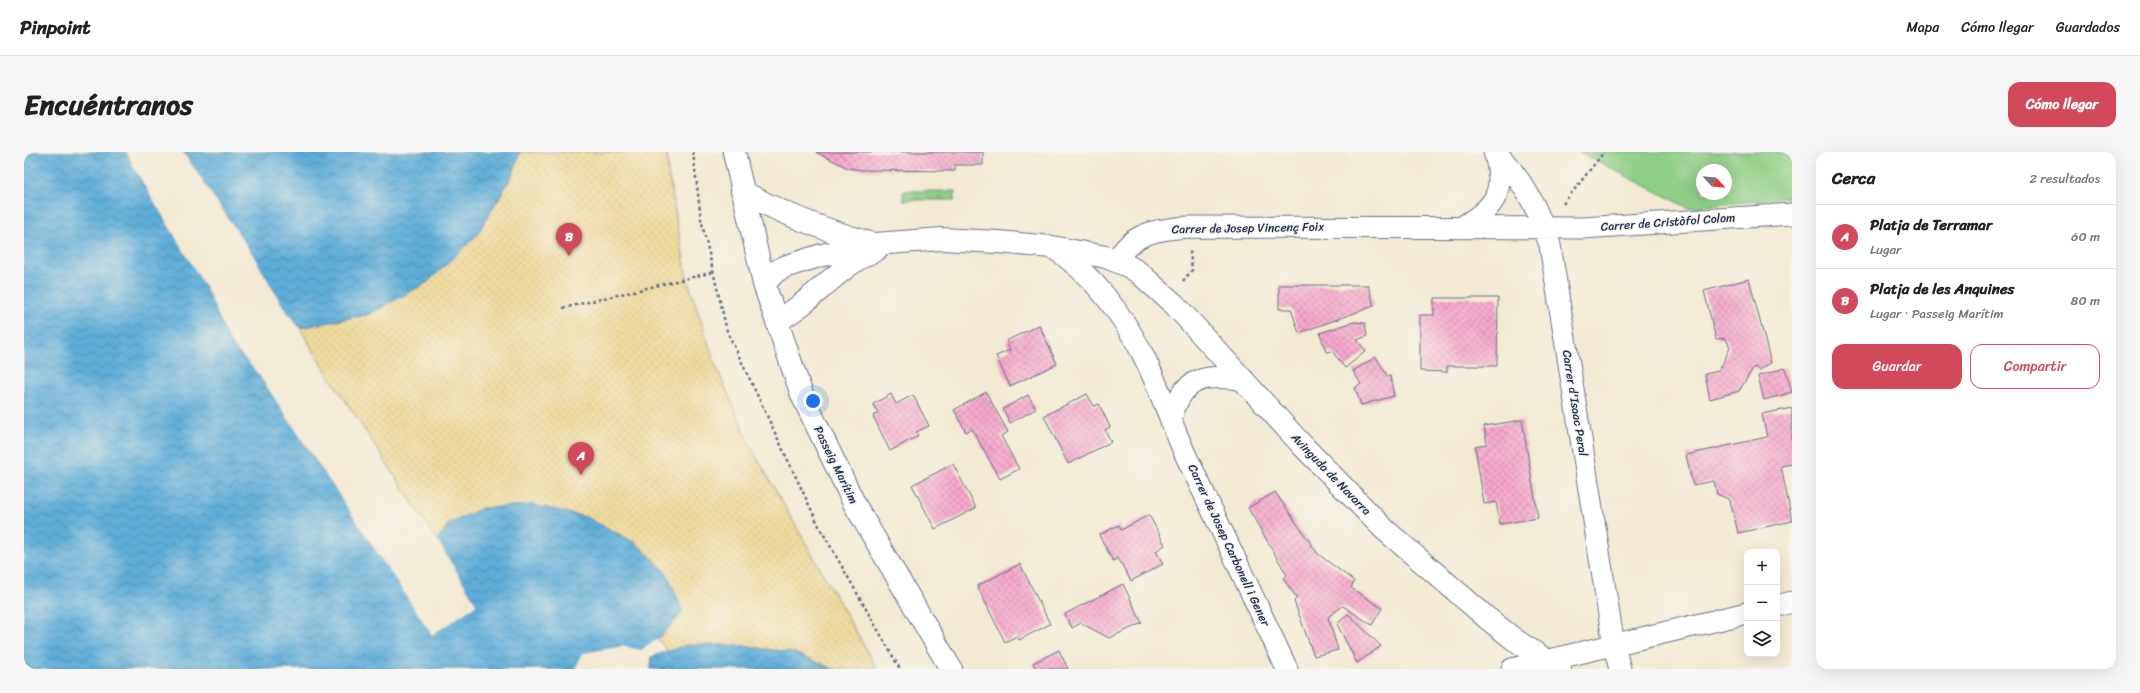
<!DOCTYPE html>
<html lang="es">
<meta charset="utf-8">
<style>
body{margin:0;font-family:Sriracha,sans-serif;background:#f6f6f6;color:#222}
.controls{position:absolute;right:12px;bottom:12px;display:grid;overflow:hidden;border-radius:8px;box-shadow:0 4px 16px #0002}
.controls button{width:36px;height:36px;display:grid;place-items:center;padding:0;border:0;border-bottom:1px solid #e0e0e0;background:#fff;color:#222;font:20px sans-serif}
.compass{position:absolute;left:1672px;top:12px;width:36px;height:36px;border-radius:50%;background:#fff;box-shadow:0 4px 16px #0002;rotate:116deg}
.you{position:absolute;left:789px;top:249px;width:14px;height:14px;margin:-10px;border:3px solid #fff;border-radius:50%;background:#1a73e8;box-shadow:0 0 0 6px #1a73e833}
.badge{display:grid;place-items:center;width:26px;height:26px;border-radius:50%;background:#d1495b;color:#fff;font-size:13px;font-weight:700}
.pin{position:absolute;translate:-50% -33px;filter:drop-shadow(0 1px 2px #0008)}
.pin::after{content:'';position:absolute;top:21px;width:14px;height:12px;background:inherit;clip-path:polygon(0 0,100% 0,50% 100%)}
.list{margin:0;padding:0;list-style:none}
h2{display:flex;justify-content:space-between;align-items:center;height:52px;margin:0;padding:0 16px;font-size:17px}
h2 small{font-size:13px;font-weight:400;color:#767676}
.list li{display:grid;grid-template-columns:26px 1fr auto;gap:12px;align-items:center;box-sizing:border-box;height:64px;padding:0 16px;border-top:1px solid #e0e0e0}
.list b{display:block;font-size:15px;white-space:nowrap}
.list p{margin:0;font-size:13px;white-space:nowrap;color:#767676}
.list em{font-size:13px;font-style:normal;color:#767676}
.actions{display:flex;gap:8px;padding:12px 16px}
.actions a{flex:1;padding:9px 0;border:1px solid #d1495b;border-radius:12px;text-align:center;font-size:14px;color:#d1495b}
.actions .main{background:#d1495b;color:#fff}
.icon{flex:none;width:22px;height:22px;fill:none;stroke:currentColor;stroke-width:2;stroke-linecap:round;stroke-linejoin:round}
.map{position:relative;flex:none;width:1768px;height:517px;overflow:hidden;border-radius:12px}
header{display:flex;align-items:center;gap:24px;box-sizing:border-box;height:56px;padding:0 20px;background:#fff;border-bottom:1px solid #e0e0e0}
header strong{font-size:19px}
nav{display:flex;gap:22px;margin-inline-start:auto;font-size:14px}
.intro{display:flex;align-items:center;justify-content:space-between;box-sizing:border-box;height:96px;padding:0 24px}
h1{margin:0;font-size:28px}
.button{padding:10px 18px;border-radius:12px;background:#d1495b;color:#fff;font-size:14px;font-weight:700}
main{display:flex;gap:24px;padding:0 24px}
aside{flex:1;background:#fff;border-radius:12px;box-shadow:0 4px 16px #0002}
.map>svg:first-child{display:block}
.grass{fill:url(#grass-tufts);stroke:#547e72}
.sand{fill:url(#sand-dots);stroke:#84847e}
.park{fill:#8ece85;stroke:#547e72;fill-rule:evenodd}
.water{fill:url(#water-waves);stroke:#3d6e9c}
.pier{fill:#f2e9d2}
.building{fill:url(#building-cross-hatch)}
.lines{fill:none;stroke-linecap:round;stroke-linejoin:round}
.minor-casing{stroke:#667087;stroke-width:23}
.tertiary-casing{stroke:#667087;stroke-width:24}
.path{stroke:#667087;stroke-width:2.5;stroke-dasharray:3 3;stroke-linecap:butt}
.minor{stroke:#fff;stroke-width:21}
.tertiary{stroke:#fff;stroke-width:22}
.labels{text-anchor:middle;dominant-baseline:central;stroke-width:3;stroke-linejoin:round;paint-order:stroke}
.street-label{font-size:12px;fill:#1b2f5e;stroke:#f7f3e8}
</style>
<header>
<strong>Pinpoint</strong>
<nav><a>Mapa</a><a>Cómo llegar</a><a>Guardados</a></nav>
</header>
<div class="intro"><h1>Encuéntranos</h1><a class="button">Cómo llegar</a></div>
<main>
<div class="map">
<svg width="1768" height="517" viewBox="0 0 1768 517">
<defs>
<pattern id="grass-tufts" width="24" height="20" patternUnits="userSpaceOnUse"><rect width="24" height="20" fill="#8ece85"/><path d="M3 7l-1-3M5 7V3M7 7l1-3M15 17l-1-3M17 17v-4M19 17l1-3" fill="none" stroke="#7ab175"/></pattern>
<pattern id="sand-dots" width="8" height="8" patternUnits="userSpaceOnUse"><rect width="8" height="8" fill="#eeda9e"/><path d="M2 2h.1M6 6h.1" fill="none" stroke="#ccbb8a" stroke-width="1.8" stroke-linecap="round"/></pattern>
<pattern id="water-waves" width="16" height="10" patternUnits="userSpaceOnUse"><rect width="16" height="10" fill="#5faed9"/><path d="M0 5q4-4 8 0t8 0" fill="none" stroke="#4e8eb3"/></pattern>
<pattern id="building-cross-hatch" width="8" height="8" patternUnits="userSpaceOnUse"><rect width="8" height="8" fill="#f8a8cc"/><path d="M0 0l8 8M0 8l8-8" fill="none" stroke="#c889a9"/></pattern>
</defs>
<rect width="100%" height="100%" fill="#f7f3e8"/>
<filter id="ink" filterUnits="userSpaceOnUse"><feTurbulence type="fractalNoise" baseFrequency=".025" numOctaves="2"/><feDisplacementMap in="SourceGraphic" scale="8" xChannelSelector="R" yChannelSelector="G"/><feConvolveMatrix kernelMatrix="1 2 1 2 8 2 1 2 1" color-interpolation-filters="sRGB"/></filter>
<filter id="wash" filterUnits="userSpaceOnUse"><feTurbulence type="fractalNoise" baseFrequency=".012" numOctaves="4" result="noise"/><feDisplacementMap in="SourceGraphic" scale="16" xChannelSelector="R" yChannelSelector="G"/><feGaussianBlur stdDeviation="0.9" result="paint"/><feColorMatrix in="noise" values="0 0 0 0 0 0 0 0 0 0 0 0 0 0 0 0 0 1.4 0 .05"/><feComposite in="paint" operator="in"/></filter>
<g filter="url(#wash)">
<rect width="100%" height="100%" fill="#f2e9d2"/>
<path class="grass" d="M879 39H931V48H879Z"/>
<path class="sand" d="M496 0H643L644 20 663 126 691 212 727 295 853 517H810L771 501 713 494 662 493 644 500 634 487 659 460 425 372 413 388 300 216 276 176 346 162 453 83 488 22Z"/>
<path class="park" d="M1555 0H1768V45L1665 56ZM1678 18H1702V42H1678Z"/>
<path class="water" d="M0 0H103L109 14 183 138 206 190 235 223 408 483 453 453 413 388 425 372 458 356 510 353 562 365 612 391 643 421 659 460 634 487 617 498 599 494 560 501 551 517H0Z
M159 0H496L489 22 453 83 404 130 346 162 276 176 260 156 229 103Z
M662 493H713L771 501 810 517H626L627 505Z"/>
<path class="pier" d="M103 0H105L110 13 185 137 207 189 237 222 408 480 450 452 411 389 412 386 453 453 408 483 235 223 206 190 183 138 109 14Z
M157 0H159L229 103 260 156 277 178 275 177 258 157 227 104Z
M634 487 635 489 617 500 599 496 561 503 553 517H551L559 501 600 494 617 498Z"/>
<g id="blocks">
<path class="building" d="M792 0H959V13H931V19L839 18 824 16Z
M1725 127 1747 211 1735 218 1730 215 1715 239 1686 247 1681 222 1695 219 1706 196 1702 186 1692 187 1680 139Z
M1255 133H1344L1350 154 1275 181 1267 157H1255Z
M1410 146H1474L1473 214H1423V220L1396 219V163H1410Z
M1330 170 1341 171 1343 184 1333 188 1342 199 1321 216 1308 199 1302 200 1296 181Z
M1015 173 1033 212 986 234 972 204 986 198 982 189Z
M1352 205 1364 225 1366 224 1370 244 1337 253 1331 236 1337 232 1329 219Z
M1761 216 1768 240 1740 248 1734 224Z
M962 240 984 280 977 284 995 317 976 327 948 277 942 280 930 258Z
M867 242 872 252 889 243 905 274 892 280 894 284 866 299 849 264 854 261 849 252Z
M1063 242 1070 254 1075 252 1086 275 1081 278 1087 290 1044 312 1020 264Z
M1004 243 1012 257 986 271 979 257Z
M1768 256V312L1757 314 1768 369 1714 381 1706 348 1693 342 1690 329 1669 333 1662 303 1743 285 1738 262Z
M1498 268 1514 366 1476 372 1472 350 1460 352 1451 294 1463 292 1460 274Z
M929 312 952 356 911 377 888 333Z
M1251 340 1294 402 1330 429 1327 436 1358 456 1348 473 1319 454 1304 465 1314 498 1290 504 1270 449 1273 446 1259 426 1263 423 1224 356Z
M1125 363 1141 393 1132 399 1139 412 1107 429 1094 406 1089 409 1075 383 1095 373 1097 378Z
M996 412 1026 472 995 488 993 484 981 490 953 434Z
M1099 432 1118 471 1085 486 1057 471 1048 476 1041 462Z
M1324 462 1357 494 1333 511 1313 472Z
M1035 498 1044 517H1012L1009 511Z"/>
</g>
</g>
<g filter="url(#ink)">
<use href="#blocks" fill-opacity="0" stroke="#667087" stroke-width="1"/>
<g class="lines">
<defs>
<path id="minor" d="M1472 0C1502 33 1511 51 1526 93L1590 494 1596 517
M1436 76C1471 56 1483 40 1470 0
M1028 95C1067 121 1098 161 1119 203 1136 236 1147 272 1163 306 1197 376 1230 447 1263 517
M1093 109C1107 80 1135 77 1165 75L1559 76 1768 62
M1147 269C1156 226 1180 221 1220 228
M1753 454 1768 450
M1488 517 1723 461"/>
<path id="tertiary" d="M710 0 740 132 778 243 831 353 927 517
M718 39C759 63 801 78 846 91
M740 132 752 119 763 114 798 103 851 92 917 87 974 90 1028 95 1082 105 1104 114 1114 120 1151 153 1278 293 1360 377 1463 466 1491 488 1536 517
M753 169C789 150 813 114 852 98"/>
</defs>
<use href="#minor" class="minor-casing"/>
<use href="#tertiary" class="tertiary-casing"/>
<path class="path" d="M669 0 677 67 703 179 795 374 876 517
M1539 52 1580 0
M1159 129 1168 118 1166 99
M539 156 690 120"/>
<use href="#minor" class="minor"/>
<use href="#tertiary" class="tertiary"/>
</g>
</g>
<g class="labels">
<g class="street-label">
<text transform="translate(1644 70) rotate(-4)">Carrer de Cristòfol Colom</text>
<text transform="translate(1224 76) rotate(-1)">Carrer de Josep Vincenç Foix</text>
<text transform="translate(1551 251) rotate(81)">Carrer d'Isaac Peral</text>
<text transform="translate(812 313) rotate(64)">Passeig Marítim</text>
<text transform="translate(1307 322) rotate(46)">Avinguda de Navarra</text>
<text transform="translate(1205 393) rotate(65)">Carrer de Josep Carbonell i Gener</text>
</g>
</g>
</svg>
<div class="controls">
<button>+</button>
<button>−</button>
<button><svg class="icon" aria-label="layers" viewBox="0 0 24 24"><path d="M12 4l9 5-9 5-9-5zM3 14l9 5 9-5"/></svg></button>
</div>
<svg class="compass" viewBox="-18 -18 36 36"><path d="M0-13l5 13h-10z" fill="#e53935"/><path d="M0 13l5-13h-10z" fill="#767676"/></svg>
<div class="you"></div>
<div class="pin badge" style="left:557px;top:323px">A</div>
<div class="pin badge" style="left:545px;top:104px">B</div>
</div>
<aside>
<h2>Cerca<small>2 resultados</small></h2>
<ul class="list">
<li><span class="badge">A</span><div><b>Platja de Terramar</b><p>Lugar</p></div><em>60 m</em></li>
<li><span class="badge">B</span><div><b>Platja de les Anquines</b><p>Lugar · Passeig Marítim</p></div><em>80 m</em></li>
</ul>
<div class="actions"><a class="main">Guardar</a><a>Compartir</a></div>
</aside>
</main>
